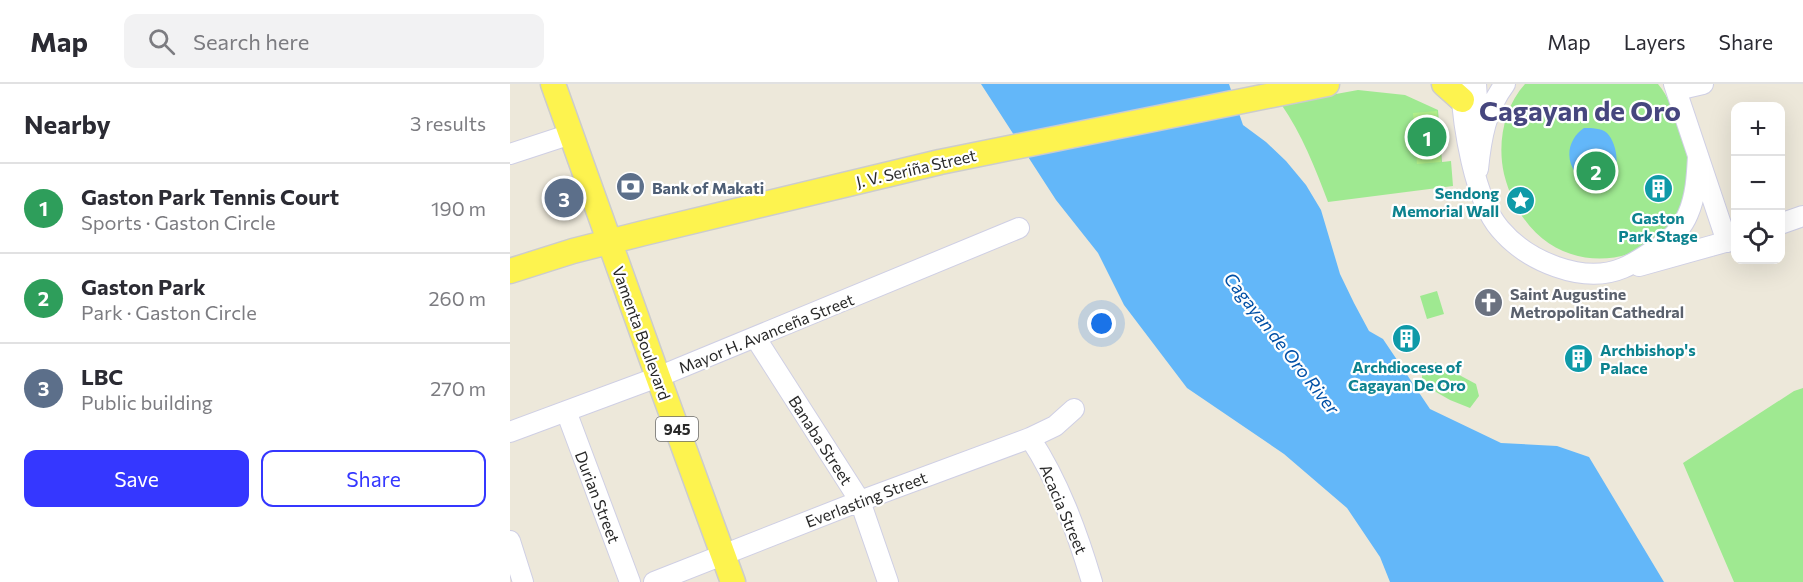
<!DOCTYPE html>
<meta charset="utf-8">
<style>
body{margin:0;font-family:Commissioner,sans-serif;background:#f2f2f3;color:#2b2b33}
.controls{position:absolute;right:18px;top:18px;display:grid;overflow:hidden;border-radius:12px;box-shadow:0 6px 24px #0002}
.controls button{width:54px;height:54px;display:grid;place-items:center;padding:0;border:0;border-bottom:2px solid #e1e1e2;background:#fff;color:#2b2b33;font:30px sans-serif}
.you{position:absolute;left:592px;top:240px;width:21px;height:21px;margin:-15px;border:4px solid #fff;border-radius:50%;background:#1a73e8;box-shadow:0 0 0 9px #1a73e833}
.badge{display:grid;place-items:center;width:39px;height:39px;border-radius:50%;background:#3537ff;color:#fff;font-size:20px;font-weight:700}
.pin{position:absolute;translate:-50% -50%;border:3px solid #fff;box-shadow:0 2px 6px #0006}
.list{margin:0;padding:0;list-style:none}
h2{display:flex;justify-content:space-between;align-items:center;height:78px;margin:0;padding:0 24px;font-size:26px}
h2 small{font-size:20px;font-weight:400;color:#7c7c81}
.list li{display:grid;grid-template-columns:39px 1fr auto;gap:18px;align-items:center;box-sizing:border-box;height:90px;padding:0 24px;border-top:2px solid #e1e1e2}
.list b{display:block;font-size:22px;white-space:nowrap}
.list p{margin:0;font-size:20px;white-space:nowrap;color:#7c7c81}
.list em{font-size:20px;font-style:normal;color:#7c7c81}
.actions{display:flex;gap:12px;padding:18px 24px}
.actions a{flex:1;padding:14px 0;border:2px solid #3537ff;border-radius:12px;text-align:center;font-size:21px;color:#3537ff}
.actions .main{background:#3537ff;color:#fff}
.icon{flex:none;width:33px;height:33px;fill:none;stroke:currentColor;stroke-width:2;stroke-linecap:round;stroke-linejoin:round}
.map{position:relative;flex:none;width:1293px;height:498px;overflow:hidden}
header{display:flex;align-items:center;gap:36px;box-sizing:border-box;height:84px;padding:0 30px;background:#fff;border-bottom:2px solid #e1e1e2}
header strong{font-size:28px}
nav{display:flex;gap:33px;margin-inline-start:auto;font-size:21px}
.search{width:420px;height:54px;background:#f2f2f3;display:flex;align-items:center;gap:15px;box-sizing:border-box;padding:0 21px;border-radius:12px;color:#7c7c81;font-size:22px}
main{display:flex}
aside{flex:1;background:#fff}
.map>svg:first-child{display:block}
.green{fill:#9fe991}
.pitch{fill:#b4f18b}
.water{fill:#63b7f9}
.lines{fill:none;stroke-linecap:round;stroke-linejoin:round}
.minor-casing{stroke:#cfcfe4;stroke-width:22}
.major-casing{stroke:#ccc;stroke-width:27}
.minor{stroke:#fff;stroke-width:20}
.major{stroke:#fdf34f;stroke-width:24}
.labels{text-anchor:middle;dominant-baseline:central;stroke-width:4.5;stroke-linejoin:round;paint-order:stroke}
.shield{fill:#fff;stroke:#696969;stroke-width:1.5}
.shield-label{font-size:15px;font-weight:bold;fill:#292929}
.street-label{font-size:16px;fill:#292929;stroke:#fff}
.service-label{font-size:16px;font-weight:bold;fill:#4e5e75;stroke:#fff;text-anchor:start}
.culture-label{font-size:16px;font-weight:bold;fill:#0d838f;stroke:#fff}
.worship-label{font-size:16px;font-weight:bold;fill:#5b616d;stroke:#fff;text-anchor:start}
.water-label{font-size:18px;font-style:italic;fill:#0150a6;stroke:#fff}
.town-label{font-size:28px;font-weight:bold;fill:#46467e;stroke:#fff}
</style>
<header>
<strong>Map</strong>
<div class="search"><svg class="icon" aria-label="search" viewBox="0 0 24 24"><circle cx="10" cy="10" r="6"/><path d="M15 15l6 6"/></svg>Search here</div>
<nav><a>Map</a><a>Layers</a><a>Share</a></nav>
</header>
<main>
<aside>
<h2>Nearby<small>3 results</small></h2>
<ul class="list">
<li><span class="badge" style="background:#2e9e5b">1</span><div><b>Gaston Park Tennis Court</b><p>Sports · Gaston Circle</p></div><em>190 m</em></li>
<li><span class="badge" style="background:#2e9e5b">2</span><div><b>Gaston Park</b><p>Park · Gaston Circle</p></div><em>260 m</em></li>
<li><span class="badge" style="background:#5c6f8a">3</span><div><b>LBC</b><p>Public building</p></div><em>270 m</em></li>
</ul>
<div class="actions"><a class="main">Save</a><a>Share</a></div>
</aside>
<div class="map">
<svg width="1293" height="498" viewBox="0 0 1293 498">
<rect width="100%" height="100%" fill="#ede8da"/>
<path class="green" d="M1015 0H1148C1159 13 1164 29 1170 45 1219 179 1030 233 994 90 987 59 994 23 1015 0Z
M848 6 895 11 928 26 932 78 941 77 943 102 818 118C805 84 792 50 771 20Z
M927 207 934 230 917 235 910 212Z
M925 278 966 300 969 312 960 324 940 316 912 300V289L927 285Z
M1293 304V498H1224L1173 379 1284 307Z"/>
<path class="pitch" d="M927 27 931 78 907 80 903 29Z"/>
<path class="water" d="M471 0H719L733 41 756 58 776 77 796 101 811 126 830 190 844 219 859 247 873 255 920 325 991 359 1047 362 1079 373 1154 498H880L870 473 837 424 774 370 677 304 614 221 588 169 546 116Z
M1074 44C1082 44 1091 44 1097 49 1105 57 1109 75 1105 85 1098 101 1077 103 1066 89 1054 74 1059 54 1074 44Z"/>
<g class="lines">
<defs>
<path id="minor" d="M966 0 969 47
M1164 0 1217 158
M951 2C953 42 964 115 990 145 1017 177 1073 201 1113 184 1123 180 1132 174 1141 168 1157 159 1171 147 1178 130 1186 112 1187 91 1188 72
M1167 6 1193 0
M0 70 61 50
M968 85C971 55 976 25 995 0
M1270 140 1293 132
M1129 182 1226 155
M245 253 350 417 378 498
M56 327 120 498
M0 348 148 293 509 144
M520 354C549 398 567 448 582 498
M0 457 13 498
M144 498 350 417 520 354 545 342 564 325"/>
<path id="major" d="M43 0 148 293 223 498
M934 0 952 16
M0 187 63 167 134 149 430 78 817 0"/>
</defs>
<use href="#minor" class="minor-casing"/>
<use href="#major" class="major-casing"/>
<use href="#minor" class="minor"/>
<use href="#major" class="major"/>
</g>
<defs>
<symbol id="bank-disc" viewBox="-11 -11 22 22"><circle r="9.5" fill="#5c6f8a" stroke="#fff"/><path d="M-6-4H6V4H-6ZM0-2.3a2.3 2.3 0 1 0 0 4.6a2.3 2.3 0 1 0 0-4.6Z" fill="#fff"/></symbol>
<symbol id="building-disc" viewBox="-11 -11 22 22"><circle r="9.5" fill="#0f9aa8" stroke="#fff"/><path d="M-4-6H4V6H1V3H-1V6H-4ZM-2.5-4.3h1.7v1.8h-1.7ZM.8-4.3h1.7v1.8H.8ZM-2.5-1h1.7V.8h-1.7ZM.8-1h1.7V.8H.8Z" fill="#fff"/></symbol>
<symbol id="sight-disc" viewBox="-11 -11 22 22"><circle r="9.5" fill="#0f9aa8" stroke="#fff"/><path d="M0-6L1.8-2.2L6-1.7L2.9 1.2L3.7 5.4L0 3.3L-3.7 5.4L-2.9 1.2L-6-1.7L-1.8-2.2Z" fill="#fff"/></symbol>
<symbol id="church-disc" viewBox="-11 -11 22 22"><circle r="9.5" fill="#6b7280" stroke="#fff"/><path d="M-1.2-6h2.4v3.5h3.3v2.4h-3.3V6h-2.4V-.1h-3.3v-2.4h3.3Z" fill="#fff"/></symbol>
</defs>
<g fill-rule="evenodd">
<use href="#bank-disc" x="104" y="86" width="33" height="33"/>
<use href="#building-disc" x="1132" y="88" width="33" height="33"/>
<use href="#sight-disc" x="994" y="100" width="33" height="33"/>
<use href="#church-disc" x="962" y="202" width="33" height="33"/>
<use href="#building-disc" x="880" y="238" width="33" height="33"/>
<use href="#building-disc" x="1052" y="258" width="33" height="33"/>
</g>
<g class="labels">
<rect class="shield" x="146" y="333" width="42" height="24" rx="4.5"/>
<g class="shield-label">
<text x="167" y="345">945</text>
</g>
<g class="street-label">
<text transform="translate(406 84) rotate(-13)">J. V. Seriña Street</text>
<text transform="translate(132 249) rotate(70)">Vamenta Boulevard</text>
<text transform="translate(256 249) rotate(-22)">Mayor H. Avanceña Street</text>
<text transform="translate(311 356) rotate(57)">Banaba Street</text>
<text transform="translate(88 413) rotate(69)">Durian Street</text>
<text transform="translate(356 415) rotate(-21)">Everlasting Street</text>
<text transform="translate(554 425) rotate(67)">Acacia Street</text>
</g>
<g class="service-label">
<text x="142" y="103">Bank of Makati</text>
</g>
<g class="culture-label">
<text x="989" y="108" text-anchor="end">Sendong<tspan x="989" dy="18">Memorial Wall</tspan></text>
<text x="1148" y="133">Gaston<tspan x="1148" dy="18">Park Stage</tspan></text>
<text x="1090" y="265" text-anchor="start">Archbishop's<tspan x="1090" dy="18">Palace</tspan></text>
<text x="897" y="282">Archdiocese of<tspan x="897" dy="18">Cagayan De Oro</tspan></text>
</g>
<g class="worship-label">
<text x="1000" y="209">Saint Augustine<tspan x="1000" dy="18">Metropolitan Cathedral</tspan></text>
</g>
<g class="water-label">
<text transform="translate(772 259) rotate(52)">Cagayan de Oro River</text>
</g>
<g class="town-label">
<text x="1070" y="26">Cagayan de Oro</text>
</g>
</g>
</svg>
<div class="controls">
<button>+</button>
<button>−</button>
<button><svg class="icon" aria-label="locate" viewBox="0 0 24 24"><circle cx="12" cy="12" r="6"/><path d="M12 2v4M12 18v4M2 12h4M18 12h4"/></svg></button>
</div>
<div class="you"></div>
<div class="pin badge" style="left:917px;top:53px;background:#2e9e5b">1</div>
<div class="pin badge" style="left:1086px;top:87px;background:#2e9e5b">2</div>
<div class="pin badge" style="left:54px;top:114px;background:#5c6f8a">3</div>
</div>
</main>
